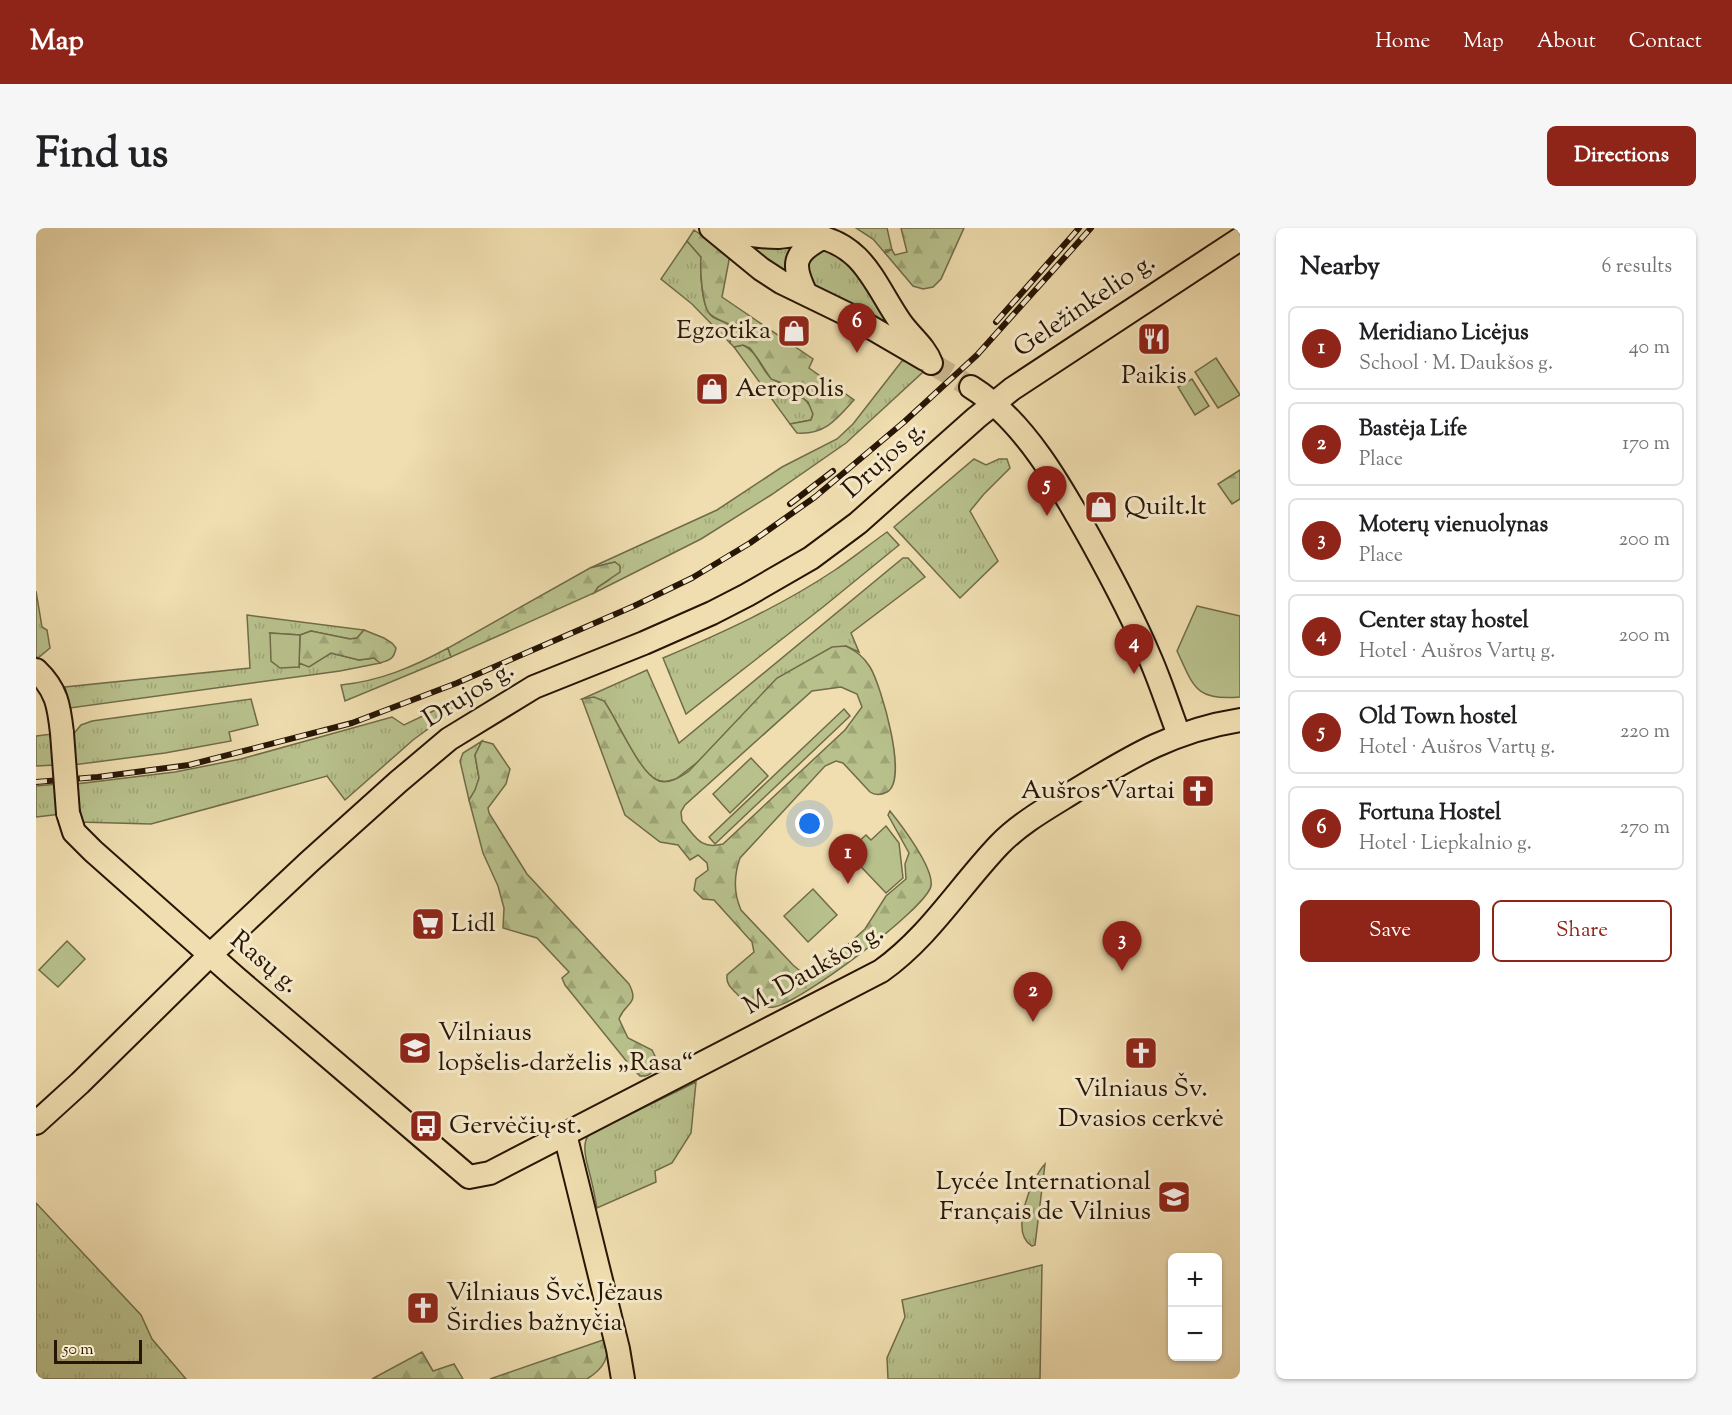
<!DOCTYPE html>
<meta charset="utf-8">
<style>
body{margin:0;font-family:"Sorts Mill Goudy",serif;background:#f6f6f6;color:#202124}
.controls{position:absolute;right:18px;bottom:18px;display:grid;overflow:hidden;border-radius:9px;box-shadow:0 2px 4px #0004}
.controls button{width:54px;height:54px;display:grid;place-items:center;padding:0;border:0;border-bottom:2px solid #e0e0e0;background:#fff;color:#202124;font:30px sans-serif}
.scale{position:absolute;left:18px;bottom:15px;width:88px;box-sizing:border-box;padding-left:6px;border:3px solid #271505;border-top:0;font-size:16px;line-height:21px;white-space:nowrap;color:#271505;-webkit-text-stroke:4px #f5eacc;paint-order:stroke}
.you{position:absolute;left:774px;top:596px;width:21px;height:21px;margin:-15px;border:4px solid #fff;border-radius:50%;background:#1a73e8;box-shadow:0 0 0 9px #1a73e833}
.badge{display:grid;place-items:center;width:39px;height:39px;border-radius:50%;background:#8f2418;color:#fff;font-size:20px;font-weight:700}
.pin{position:absolute;translate:-50% -50px;filter:drop-shadow(0 2px 3px #0008)}
.pin::after{content:'';position:absolute;top:32px;width:21px;height:18px;background:inherit;clip-path:polygon(0 0,100% 0,50% 100%)}
.list{margin:0;padding:0;list-style:none}
h2{display:flex;justify-content:space-between;align-items:center;height:78px;margin:0;padding:0 24px;font-size:26px}
h2 small{font-size:20px;font-weight:400;color:#757577}
.list li{display:grid;grid-template-columns:39px 1fr auto;gap:18px;align-items:center;box-sizing:border-box;height:84px;margin:0 12px 12px;padding:0 12px;border:2px solid #e0e0e0;border-radius:9px}
.list b{display:block;font-size:22px;white-space:nowrap}
.list p{margin:0;font-size:20px;white-space:nowrap;color:#757577}
.list em{font-size:20px;font-style:normal;color:#757577}
.actions{display:flex;gap:12px;padding:18px 24px}
.actions a{flex:1;padding:14px 0;border:2px solid #8f2418;border-radius:9px;text-align:center;font-size:21px;color:#8f2418}
.actions .main{background:#8f2418;color:#fff}
.map{position:relative;flex:none;width:1204px;height:1151px;overflow:hidden;border-radius:9px}
header{display:flex;align-items:center;gap:36px;box-sizing:border-box;height:84px;padding:0 30px;background:#8f2418;color:#fff}
header strong{font-size:28px}
nav{display:flex;gap:33px;margin-inline-start:auto;font-size:21px}
.intro{display:flex;align-items:center;justify-content:space-between;box-sizing:border-box;height:144px;padding:0 36px}
h1{margin:0;font-size:42px}
.button{padding:15px 27px;border-radius:9px;background:#8f2418;color:#fff;font-size:21px;font-weight:700}
main{display:flex;gap:36px;padding:0 36px}
aside{flex:1;background:#fff;border-radius:9px;box-shadow:0 2px 4px #0004}
.map>svg:first-child{display:block}
.grass{fill:url(#grass-tufts);stroke:#706b48;stroke-width:1.5}
.forest{fill:url(#forest-firs);stroke:#706b48;stroke-width:1.5;fill-rule:evenodd}
.park{fill:#b8c18c;stroke:#706b48;stroke-width:1.5}
.lines{fill:none;stroke-linecap:round;stroke-linejoin:round}
.major-tunnel{stroke:#c8b68e;stroke-width:22;stroke-dasharray:22 11;stroke-linecap:butt}
.major-casing{stroke:#271505;stroke-width:26}
.major{stroke:#f0deb0;stroke-width:22}
.rail-casing{stroke:#271505;stroke-width:6}
.rail{stroke:#f5eacc;stroke-width:4;stroke-dasharray:11;stroke-linecap:butt}
.major-bridge-casing{stroke:#271505;stroke-width:26;stroke-linecap:butt}
.major-bridge{stroke:#f0deb0;stroke-width:22}
.labels{text-anchor:middle;dominant-baseline:central;stroke-width:6;stroke-linejoin:round;paint-order:stroke}
.street-label{font-size:26px;fill:#271505;stroke:#f5eacc}
.poi-label{font-size:26px;fill:#271505;stroke:#f5eacc;text-anchor:start}
</style>
<header>
<strong>Map</strong>
<nav><a>Home</a><a>Map</a><a>About</a><a>Contact</a></nav>
</header>
<div class="intro"><h1>Find us</h1><a class="button">Directions</a></div>
<main>
<div class="map">
<svg width="1204" height="1151" viewBox="0 0 1204 1151">
<defs>
<pattern id="grass-tufts" width="24" height="20" patternUnits="userSpaceOnUse" patternTransform="scale(1.5)"><rect width="24" height="20" fill="#b8c18c"/><path d="M3 7l-1-3M5 7V3M7 7l1-3M15 17l-1-3M17 17v-4M19 17l1-3" fill="none" stroke="#9ea577"/></pattern>
<pattern id="forest-firs" width="22" height="20" patternUnits="userSpaceOnUse" patternTransform="scale(1.5)"><rect width="22" height="20" fill="#b8c18c"/><path d="M5 1l3.5 6h-7zM16 11l3.5 6h-7z" fill="#9ea577"/></pattern>
</defs>
<rect width="100%" height="100%" fill="#f0deb0"/>
<filter id="stains"><feTurbulence type="fractalNoise" baseFrequency=".00333" numOctaves="4"/><feColorMatrix values="0 0 0 0 .2 0 0 0 0 .09 0 0 0 0 .02 0 0 0 .5 -.17"/></filter>
<radialGradient id="worn" r=".72"><stop offset=".6" stop-color="#630" stop-opacity="0"/><stop offset="1" stop-color="#630" stop-opacity=".3"/></radialGradient>
<path class="grass" d="M820 0H851L856 22H850L849 25 837 11Z
M651 13 665 29C664 42 665 82 677 89 682 92 688 93 694 97L696 104 694 115 656 76 625 51Z
M713 13H767L754 47 712 19Z
M783 19 810 29 862 102 777 59 765 39Z
M707 117C722 124 724 140 735 150 738 153 744 154 748 156 760 164 774 172 777 186L775 192 754 196 698 119Z
M870 132 887 144 810 215 735 267 665 311 558 365 562 359 573 352 584 339 579 334 554 340 681 282 746 239 801 211 817 196 866 133Z
M938 231 950 237 963 231H971L974 240 948 266 934 283 962 333 924 370 858 299Z
M851 304 863 317 787 379 650 486 627 430C686 405 745 378 799 342 817 330 834 316 851 304Z
M867 330H872L889 349 815 405 823 424 810 418 640 551C634 553 628 555 621 552 603 545 581 492 568 473L546 471 611 442 643 515Z
M0 363 6 399 11 402 14 420 2 430 0 428Z
M211 387 328 402 321 410 314 411 275 403 264 407 234 405 263 439V435L273 438 295 425 323 432 338 430 344 435 304 443 34 480 29 459 214 440Z
M412 420 415 429 309 473 305 457C344 453 377 439 412 420Z
M215 471 222 497 193 504 195 513 129 525 37 537 35 509 45 497 56 493Z
M414 475 418 482 377 512 309 572 291 548 115 596 43 594 40 556 139 544 205 531 356 489 368 497Z
M16 506 19 537 0 538V508Z
M446 513 439 527 443 550 440 562 433 572 424 533 427 525Z
M22 556 25 586 0 589V558Z
M660 854 655 905 636 935 619 943 620 954 561 980C559 969 557 958 554 947 546 918 543 901 578 894Z
M1009 936 999 1017 996 1018C973 1005 995 951 1009 936Z
M0 975 105 1087 116 1111 150 1151H0Z
M1006 1037 1004 1151H852L851 1130 869 1089 866 1072Z"/>
<path class="forest" d="M865 0H928L905 51 897 59 887 61 877 58 849 25 854 22H856L859 27 871 24Z
M658 2 694 27 686 69 777 131 773 140 818 172C801 191 789 207 761 205L754 196 775 192 777 186 772 174 746 155 735 151 722 131 714 120 707 117 698 119 694 115 696 105 694 97C688 93 678 91 673 85 666 76 664 41 665 29L651 13Z
M1204 242V271L1196 276 1182 256Z
M579 334 584 338V344L562 359 558 365 415 429 412 420 554 340Z
M328 402 348 410 356 415 360 420C358 431 354 432 344 435L338 430 323 432 295 425 273 439 263 435 264 407 275 403 314 411 321 410Z
M810 418C820 423 827 428 834 439 845 457 873 552 851 564 845 567 840 568 834 564L807 535 800 533 789 538 704 630C698 647 697 664 705 682L757 737 769 747 786 740 829 701 850 668 870 651 869 636 873 625 852 587 854 583C866 598 898 640 895 658 890 681 764 775 738 779 732 780 716 778 711 775 707 774 704 769 701 766 695 760 690 756 691 747L718 724 716 714 678 672 667 671 658 662 660 651 672 642 671 635 662 627 654 632 642 617 624 614 589 587 546 471 558 469 568 473C581 491 604 547 623 553 634 556 644 549 653 543L741 450 796 419ZM805 459 821 466 826 479 809 502 687 616C664 622 660 609 646 593L645 584 649 577 776 463Z
M446 513 457 516 474 541 470 556 452 580 453 585 491 646 593 756C604 777 589 774 583 791L592 810 616 822 621 832C618 842 616 849 604 848L596 840 529 757 526 750 533 744 501 710 467 700 468 680 462 658 447 625 433 572 439 562 443 550 439 527Z
M570 1111C575 1129 567 1141 551 1151H454Z
M386 1124 397 1143 418 1136 427 1151H336Z"/>
<path class="park" d="M1180 130 1204 167 1182 180 1159 144Z
M1156 151 1173 178 1159 187 1142 159Z
M1161 378 1204 388V469C1159 473 1158 459 1141 423Z
M234 405 264 407 263 439 244 440 235 433Z
M808 481 814 488 679 616 673 609Z
M715 530 732 548 694 585 677 566Z
M850 598 863 615 867 650 850 665 811 624 830 607 835 612Z
M777 661 801 687 772 714 748 688Z
M31 713 49 731 22 759 3 742Z"/>
<g class="lines">
<path class="major-tunnel" d="M895 135 935 159"/>
<defs>
<path id="major" d="M675 0 725 41 745 54 817 89 889 131
M688 0C705 6 723 9 742 9 752 8 763 6 774 7 828 15 838 56 865 95 875 109 889 119 895 135
M770 66C756 37 756 26 786 10
M935 159C988 192 1025 258 1055 312 1076 350 1097 389 1114 430 1125 455 1133 481 1143 507
M0 442C21 462 23 478 26 505
M32 585 38 604 57 623 199 749 433 949 454 945 845 743C893 709 923 659 963 617 985 594 1015 578 1042 561 1096 528 1139 502 1204 492
M0 895 44 855 174 727 273 634 362 554 413 511 498 459 608 415 676 385 711 367 775 330 822 295 940 190 976 161 1204 11
M529 906 582 1121 587 1151"/>
</defs>
<use href="#major" class="major-casing"/>
<use href="#major" class="major"/>
<defs>
<path id="rail" d="M960 94 1043 0
M754 276 797 243
M0 554 62 549 153 537 316 495 421 455 598 378 656 350 714 315 779 269 868 194 941 127 1055 0"/>
</defs>
<use href="#rail" class="rail-casing"/>
<use href="#rail" class="rail"/>
<defs>
<path id="major-bridge" d="M26 505 32 585"/>
</defs>
<use href="#major-bridge" class="major-bridge-casing"/>
<use href="#major-bridge" class="major-bridge"/>
</g>
<defs>
<symbol id="shop-square" viewBox="-11 -11 22 22"><rect x="-9" y="-9" width="18" height="18" rx="4" fill="#8f2418" stroke="#f5eacc"/><path d="M-5-2.5h2.3a2.7 3.5 0 0 1 5.4 0H5L5.5 6h-11ZM-1.5-2.5h3a1.5 2.3 0 0 0-3 0Z" fill="#fff"/></symbol>
<symbol id="restaurant-square" viewBox="-11 -11 22 22"><rect x="-9" y="-9" width="18" height="18" rx="4" fill="#8f2418" stroke="#f5eacc"/><path d="M-5-6h1v4h1v-4h1v4h1v-4h1v5L-1.5 .5V6h-2V.5L-5-1ZM5-6V6H3V1.5H1.5Q1.5-4 5-6Z" fill="#fff"/></symbol>
<symbol id="church-square" viewBox="-11 -11 22 22"><rect x="-9" y="-9" width="18" height="18" rx="4" fill="#8f2418" stroke="#f5eacc"/><path d="M-1.2-6h2.4v3.5h3.3v2.4h-3.3V6h-2.4V-.1h-3.3v-2.4h3.3Z" fill="#fff"/></symbol>
<symbol id="supermarket-square" viewBox="-11 -11 22 22"><rect x="-9" y="-9" width="18" height="18" rx="4" fill="#8f2418" stroke="#f5eacc"/><path d="M-6-5.5h2.5l.6 2H6L4.5 2H-2.5L-4.4-4H-6ZM-1.5 3.2a1.3 1.3 0 1 0 .1 0ZM3 3.2a1.3 1.3 0 1 0 .1 0Z" fill="#fff"/></symbol>
<symbol id="school-square" viewBox="-11 -11 22 22"><rect x="-9" y="-9" width="18" height="18" rx="4" fill="#8f2418" stroke="#f5eacc"/><path d="M0-5L7-2L0 1L-7-2ZM-4 1L0 2.5L4 1V4Q0 6-4 4Z" fill="#fff"/></symbol>
<symbol id="bus-square" viewBox="-11 -11 22 22"><rect x="-9" y="-9" width="18" height="18" rx="4" fill="#8f2418" stroke="#f5eacc"/><path d="M-5-6H5V4H4V6H2V4H-2V6H-4V4H-5ZM-3.5-4V0h7V-4ZM-3.5 1.2v1.5H-2V1.2ZM2 1.2v1.5H3.5V1.2Z" fill="#fff"/></symbol>
</defs>
<g fill-rule="evenodd">
<use href="#shop-square" x="739" y="84" width="38" height="38"/>
<use href="#restaurant-square" x="1099" y="92" width="38" height="38"/>
<use href="#shop-square" x="657" y="142" width="38" height="38"/>
<use href="#shop-square" x="1046" y="260" width="38" height="38"/>
<use href="#church-square" x="1143" y="544" width="38" height="38"/>
<use href="#supermarket-square" x="373" y="677" width="38" height="38"/>
<use href="#school-square" x="360" y="801" width="38" height="38"/>
<use href="#church-square" x="1086" y="806" width="38" height="38"/>
<use href="#bus-square" x="371" y="879" width="38" height="38"/>
<use href="#school-square" x="1119" y="950" width="38" height="38"/>
<use href="#church-square" x="368" y="1061" width="38" height="38"/>
</g>
<g class="labels">
<g class="street-label">
<text transform="translate(1049 78) rotate(-34)">Geležinkelio g.</text>
<text transform="translate(849 232) rotate(-42)">Drujos g.</text>
<text transform="translate(433 467) rotate(-32)">Drujos g.</text>
<text transform="translate(228 735) rotate(40)">Rasų g.</text>
<text transform="translate(778 742) rotate(-30)">M. Daukšos g.</text>
</g>
<g class="poi-label">
<text x="735" y="103" text-anchor="end">Egzotika</text>
<text x="1118" y="148" text-anchor="middle">Paikis</text>
<text x="699" y="161">Aeropolis</text>
<text x="1088" y="279">Quilt.lt</text>
<text x="1139" y="563" text-anchor="end">Aušros Vartai</text>
<text x="415" y="696">Lidl</text>
<text x="402" y="805">Vilniaus<tspan x="402" dy="30">lopšelis-darželis „Rasa“</tspan></text>
<text x="1105" y="861" text-anchor="middle">Vilniaus Šv.<tspan x="1105" dy="30">Dvasios cerkvė</tspan></text>
<text x="413" y="898">Gervėčių st.</text>
<text x="1115" y="954" text-anchor="end">Lycée International<tspan x="1115" dy="30">Français de Vilnius</tspan></text>
<text x="410" y="1065">Vilniaus Švč. Jėzaus<tspan x="410" dy="30">Širdies bažnyčia</tspan></text>
</g>
</g>
<rect width="100%" height="100%" filter="url(#stains)"/>
<rect width="100%" height="100%" fill="url(#worn)"/>
</svg>
<div class="controls">
<button>+</button>
<button>−</button>
</div>
<div class="scale">50 m</div>
<div class="you"></div>
<div class="pin badge" style="left:812px;top:656px">1</div>
<div class="pin badge" style="left:997px;top:794px">2</div>
<div class="pin badge" style="left:1086px;top:743px">3</div>
<div class="pin badge" style="left:1098px;top:446px">4</div>
<div class="pin badge" style="left:1011px;top:288px">5</div>
<div class="pin badge" style="left:821px;top:125px">6</div>
</div>
<aside>
<h2>Nearby<small>6 results</small></h2>
<ul class="list">
<li><span class="badge">1</span><div><b>Meridiano Licėjus</b><p>School · M. Daukšos g.</p></div><em>40 m</em></li>
<li><span class="badge">2</span><div><b>Bastėja Life</b><p>Place</p></div><em>170 m</em></li>
<li><span class="badge">3</span><div><b>Moterų vienuolynas</b><p>Place</p></div><em>200 m</em></li>
<li><span class="badge">4</span><div><b>Center stay hostel</b><p>Hotel · Aušros Vartų g.</p></div><em>200 m</em></li>
<li><span class="badge">5</span><div><b>Old Town hostel</b><p>Hotel · Aušros Vartų g.</p></div><em>220 m</em></li>
<li><span class="badge">6</span><div><b>Fortuna Hostel</b><p>Hotel · Liepkalnio g.</p></div><em>270 m</em></li>
</ul>
<div class="actions"><a class="main">Save</a><a>Share</a></div>
</aside>
</main>
